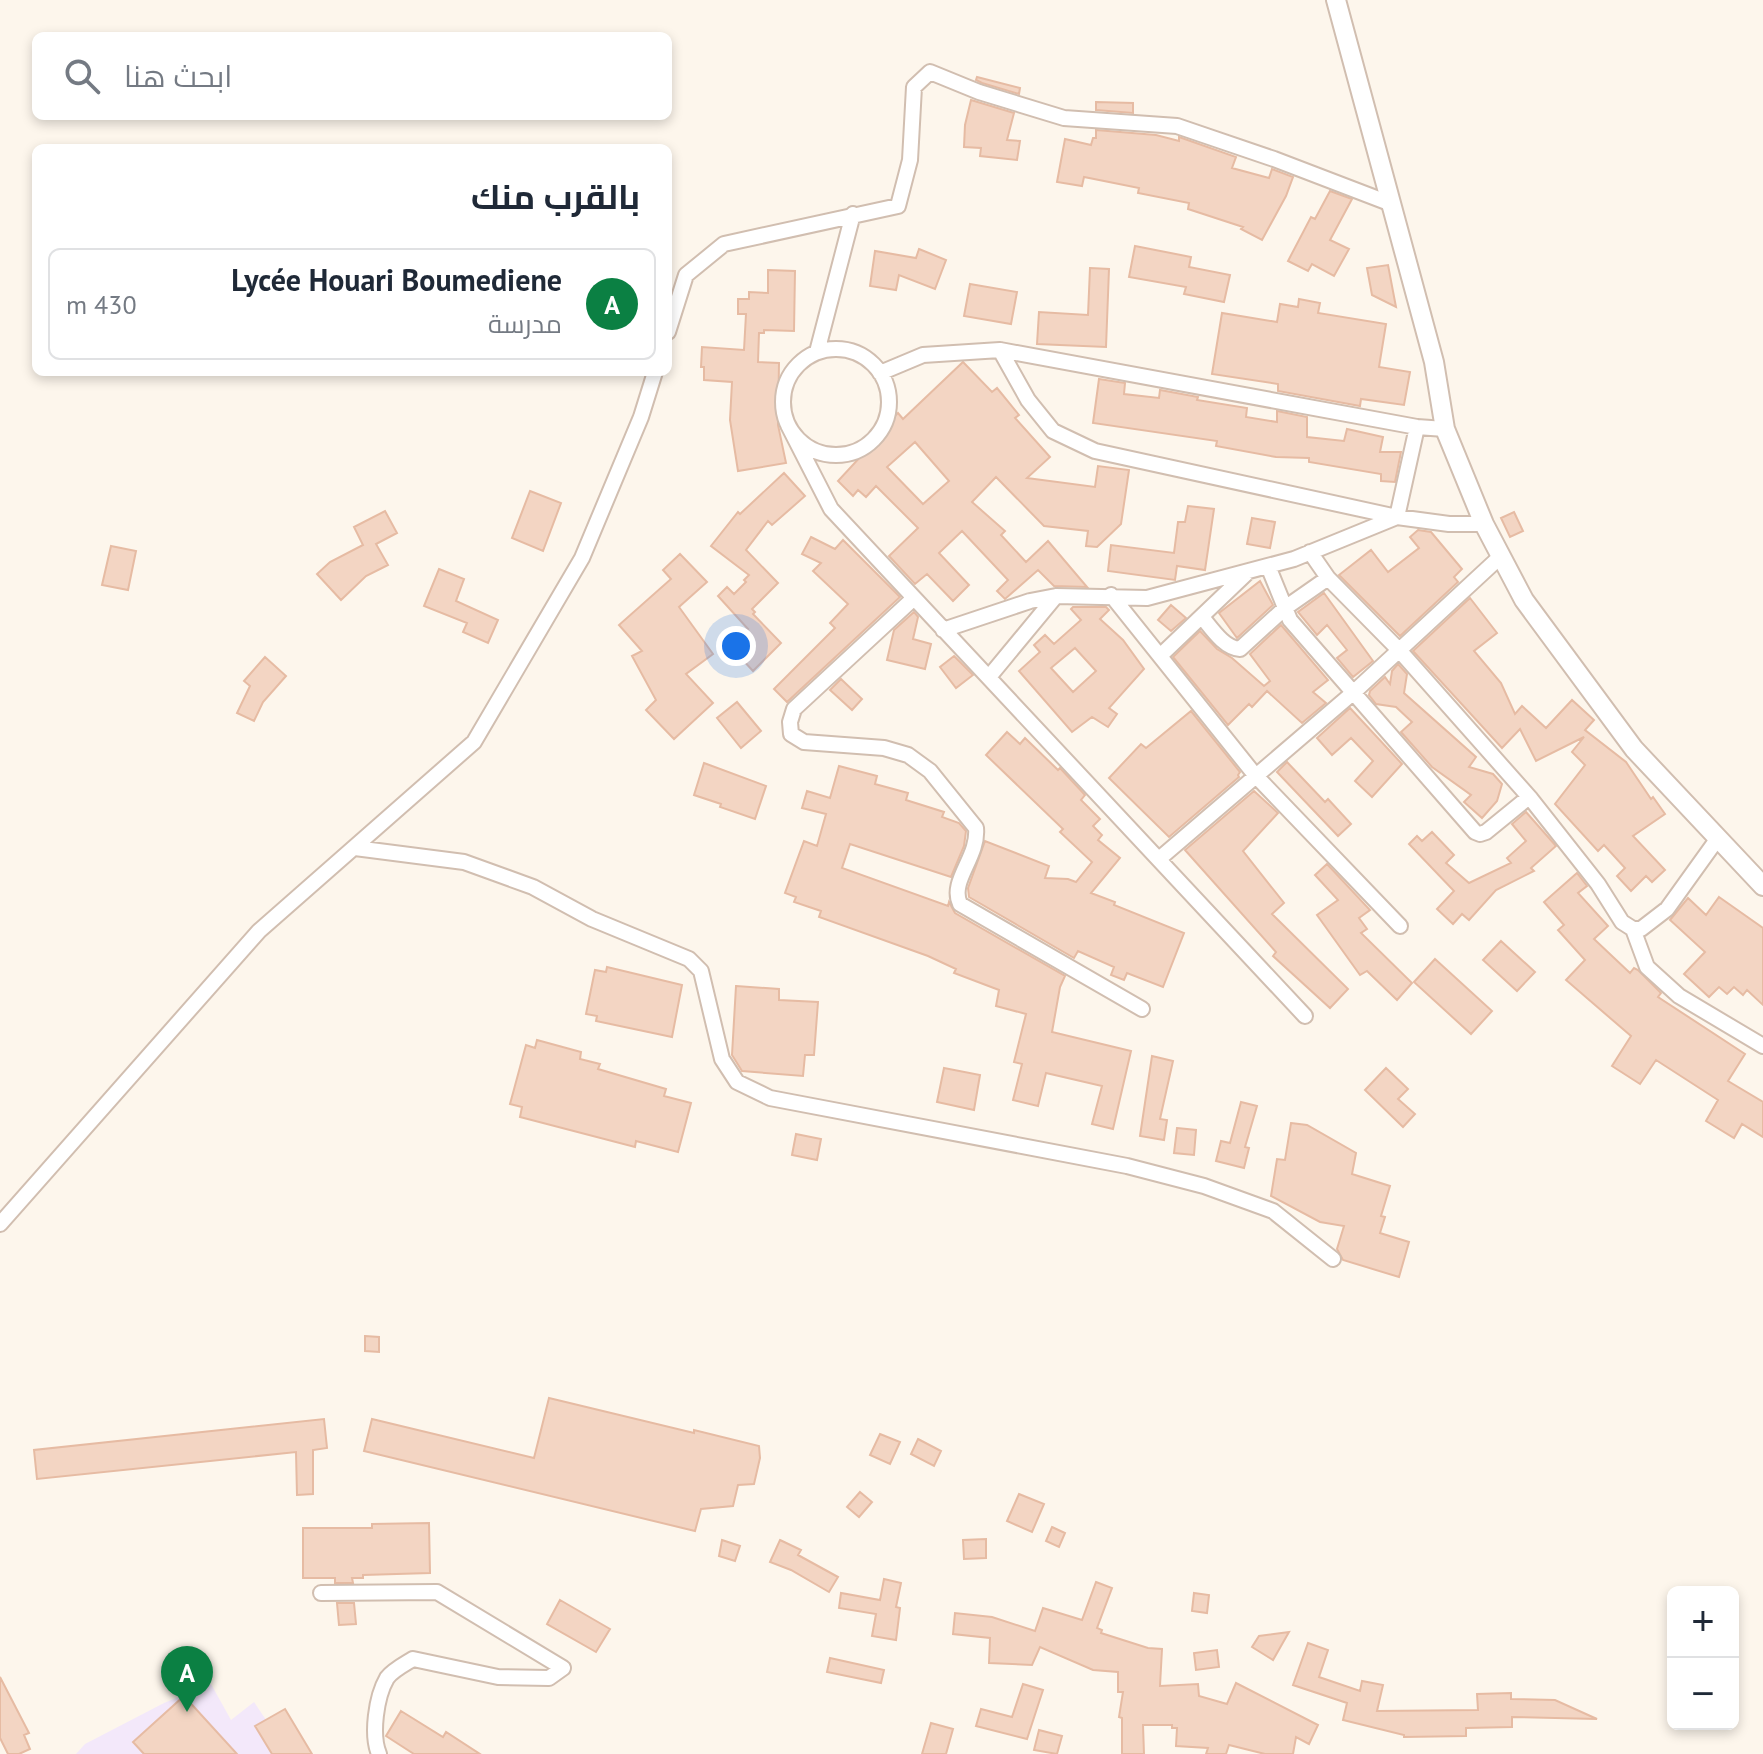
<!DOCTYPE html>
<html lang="ar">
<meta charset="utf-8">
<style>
body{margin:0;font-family:"PT Sans",Cairo,sans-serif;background:#f2f2f3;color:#1f2937;direction:rtl}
.controls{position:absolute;right:24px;bottom:24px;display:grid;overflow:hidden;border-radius:12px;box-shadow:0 4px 12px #0003}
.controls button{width:72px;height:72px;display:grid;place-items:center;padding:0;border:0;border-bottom:2px solid #e0e1e3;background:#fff;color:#1f2937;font:40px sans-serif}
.you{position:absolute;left:736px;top:646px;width:28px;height:28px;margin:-20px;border:6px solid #fff;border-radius:50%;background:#1a73e8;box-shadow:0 0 0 12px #1a73e833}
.badge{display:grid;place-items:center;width:52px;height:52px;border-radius:50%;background:#0b8043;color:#fff;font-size:26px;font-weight:700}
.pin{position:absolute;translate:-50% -66px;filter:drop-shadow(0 2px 4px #0008)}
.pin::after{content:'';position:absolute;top:42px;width:28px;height:24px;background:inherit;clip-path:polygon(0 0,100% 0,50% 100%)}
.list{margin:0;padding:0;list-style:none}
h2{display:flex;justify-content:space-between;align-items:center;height:104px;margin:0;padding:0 32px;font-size:34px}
h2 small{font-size:26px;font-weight:400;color:#747a83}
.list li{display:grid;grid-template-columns:52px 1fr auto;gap:24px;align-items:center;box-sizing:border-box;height:112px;margin:0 16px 16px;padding:0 16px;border:2px solid #e0e1e3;border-radius:12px}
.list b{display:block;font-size:30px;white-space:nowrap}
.list p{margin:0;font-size:26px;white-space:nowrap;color:#747a83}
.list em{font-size:26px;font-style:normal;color:#747a83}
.icon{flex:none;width:44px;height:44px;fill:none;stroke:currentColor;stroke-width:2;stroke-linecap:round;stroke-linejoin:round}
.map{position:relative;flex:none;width:1763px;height:1754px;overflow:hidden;direction:ltr}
.search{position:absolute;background:#fff;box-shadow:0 4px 12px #0003;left:32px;top:32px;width:640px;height:88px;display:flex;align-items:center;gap:20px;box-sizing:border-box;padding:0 28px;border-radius:12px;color:#747a83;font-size:30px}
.panel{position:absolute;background:#fff;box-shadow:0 4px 12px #0003;left:32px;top:144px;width:640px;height:232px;border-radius:12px;direction:rtl}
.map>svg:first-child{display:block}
.education{fill:#f3e8fa}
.building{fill:#f3d5c3;stroke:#e6bba3;stroke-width:2;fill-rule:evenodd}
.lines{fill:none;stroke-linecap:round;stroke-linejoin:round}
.minor-casing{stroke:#d1beb0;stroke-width:18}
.tertiary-casing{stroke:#d1beb0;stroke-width:22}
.minor{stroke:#fff;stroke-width:14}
.tertiary{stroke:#fff;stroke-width:18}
</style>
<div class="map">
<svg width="1763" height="1754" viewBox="0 0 1763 1754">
<rect width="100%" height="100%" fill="#fdf6ec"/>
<path class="education" d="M211 1684 231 1720 254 1702 289 1754H76L85 1744 164 1703Z"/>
<path class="building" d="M977 77 1020 88 1019 94 982 83 976 80Z
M971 100 1014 113 1007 140 1020 141 1017 160 980 156 981 148 964 147 965 125Z
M1096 102 1133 103V113L1096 110Z
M1096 130 1156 135 1179 141V137L1236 157 1232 168 1269 178 1272 169 1293 177 1286 196 1262 240 1241 229 1243 227 1188 209 1189 203 1138 193 1139 188 1084 177 1082 186 1057 182 1065 139 1091 145 1093 138H1096Z
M1330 191 1352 199 1330 240 1349 249 1334 276 1312 264 1308 271 1288 261 1311 217 1315 219Z
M1135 246 1191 257 1189 267 1230 275 1224 302 1184 294 1186 287 1129 277Z
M919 249 946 260 935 289 899 275 896 290 870 286 875 251 916 258Z
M1388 265 1396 307 1372 295 1367 268Z
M1090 268 1109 269 1106 347 1037 344 1039 312 1088 315Z
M768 270 795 271 794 331 764 330V333H759L758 362 779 363 778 425 786 463 738 471 730 420 732 382 704 380V367H701L702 347 744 350 746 314H738V299H749V292L768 293Z
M970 284 1017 292 1011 324 964 316Z
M1299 299 1320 303 1318 313 1386 324 1379 367 1410 372 1404 405 1361 399 1360 406 1278 391V384L1212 374 1222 313 1277 322 1280 304 1298 307Z
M963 362 992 392 997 388 1019 415 1015 418 1050 457 1027 478 1095 487 1098 466 1129 470 1121 524 1097 547 1086 546 1088 531 1044 526 996 477 972 502 1005 531 1001 535 1026 562 1048 541 1087 587 1054 586 1038 570 1005 599 997 591 1008 580 962 531 939 553 969 585 953 601 927 574 915 584 889 556 918 528 876 486 866 497 858 490 853 496 838 481 876 440 873 436 898 413 903 419ZM915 442 949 481 923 504 887 467Z
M1099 379 1125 383 1124 394 1159 398 1160 390 1198 397 1197 400 1247 408 1246 417 1277 422V411L1307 417V437L1344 441 1347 429 1383 437 1380 452H1401L1395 482 1381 481V474L1309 462V458L1276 457 1216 446 1217 441 1093 423Z
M784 473 805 496 772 525 768 521 746 550 778 583 752 609 755 612 753 614 781 643 753 671 730 646 748 629 718 596 727 587 734 594 746 582 744 580 749 575 711 546 738 512 740 514Z
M530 491 561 503 543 551 512 538Z
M1188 506 1214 509 1205 570 1177 566 1175 580 1108 571 1111 545 1174 553 1178 522H1185Z
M385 511 397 533 376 544 388 565 366 576 341 600 317 574 330 562 363 545 354 527Z
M1514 512 1523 531 1510 537 1501 518Z
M1252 518 1275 522 1270 548 1247 544Z
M1418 530 1431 532 1462 569 1454 577 1458 582 1400 636 1339 575 1371 550 1388 572 1419 548 1410 537Z
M811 537 835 549 843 540 900 597 787 702 774 689 835 628 830 623 848 604 813 571 821 563 802 554Z
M111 546 136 551 128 590 102 585Z
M680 554 707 582 679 607 713 654 686 674 713 703 674 739 646 710 656 700 632 656 642 651 619 625 671 579 663 570Z
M439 569 464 579 456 601 498 620 488 643 463 632 467 623 424 606Z
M1260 581 1273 605 1237 638 1219 613Z
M1324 593 1373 661 1353 677 1337 658 1347 650 1327 625 1317 635 1298 612Z
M1470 598 1497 633 1474 651 1501 683 1515 714 1522 706 1546 728 1572 700 1594 720 1585 730 1626 762 1651 799 1653 797 1665 814 1633 836 1665 870 1652 882 1646 876 1631 891 1617 876 1625 868 1604 845 1598 851 1555 804 1585 765 1572 752 1584 737 1536 761 1520 729 1502 748 1413 651Z
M1171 605 1186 618 1171 631 1158 620Z
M1073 607H1106L1109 610 1100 619 1123 640 1144 669 1109 708 1117 714 1108 727 1092 717 1072 732 1019 671 1040 652 1034 645 1045 635 1054 644 1081 620 1071 609ZM1075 648 1096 671 1073 692 1051 668Z
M914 612 918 617 913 639 931 644 925 669 887 660 894 630Z
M1281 625 1328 680 1313 692 1326 703 1302 723 1267 691 1252 707 1249 704 1228 725 1173 657 1200 631 1217 649 1232 658 1264 686 1270 681 1250 654Z
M954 656 973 675 956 688 940 667Z
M265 657 286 676 263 702 254 721 237 713 250 686 244 681Z
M1398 664 1407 674 1404 693 1476 757 1469 767 1493 774 1502 784 1497 801 1482 818 1464 802 1471 795 1432 767 1401 732 1412 722 1396 707 1376 704 1369 695 1370 691 1385 677 1390 684 1392 671Z
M841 679 862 699 852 710 830 690Z
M737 702 761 731 741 748 717 718Z
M1350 708 1402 764 1372 797 1355 781 1373 761 1351 738 1332 755 1317 738Z
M1191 711 1240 772 1238 775 1239 777 1169 837 1109 778 1141 744 1146 748Z
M1007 732 1020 744 1025 738 1058 770 1060 768 1085 795 1081 800 1100 819 1093 826 1102 835 1098 840 1120 858 1091 893 1115 902 1114 905 1184 933 1163 987 1127 973 1124 980 1111 975 1114 967 1078 951 1074 958 969 897 968 888 985 841 1049 866 1045 878 1068 879 1076 882 1092 862 1060 832 1063 829 986 755Z
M1287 762 1325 802 1328 799 1351 824 1338 836 1277 772Z
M704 763 766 786 755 819 720 807 721 804 694 795Z
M839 766 877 776 875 784 908 793 906 800 944 812 942 817 959 823 966 831 964 846 951 877 850 844 842 868 948 906 949 902 955 913 1065 976 1060 987 1052 1032 1131 1051 1113 1129 1092 1124 1102 1086 1046 1073 1038 1106 1013 1100 1022 1064 1014 1062 1026 1014 996 1006 999 990 954 973 956 969 928 956 819 917 821 911 794 902 796 897 785 893 804 841 817 846 826 814 802 808 807 791 830 798Z
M1254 791 1278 813 1243 851 1284 903 1272 914 1348 989 1330 1008 1273 956 1276 952 1185 850Z
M1526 812 1556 846 1531 868 1534 871 1496 890 1469 920 1462 914 1453 924 1437 909 1454 891 1409 844 1417 836 1422 841 1432 832 1454 855 1446 863 1469 883 1511 863 1507 858 1526 841 1512 824Z
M1327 864 1370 910 1359 918 1367 929 1361 933 1412 983 1397 1000 1367 971 1360 975 1317 915 1338 900 1315 875Z
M1577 873 1587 886 1578 893 1608 926 1594 939 1630 973 1634 968 1638 970 1661 993 1658 997 1745 1054 1728 1081 1763 1102V1137L1742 1124 1734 1138 1706 1121 1718 1100 1656 1060 1640 1084 1612 1066 1631 1036 1566 980 1585 960 1558 930 1564 925 1544 902Z
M1719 897 1763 928V1005L1747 990 1743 995 1734 987 1727 994 1719 987 1709 997 1684 974 1705 952 1670 920 1688 898 1706 915Z
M1501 941 1535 972 1517 991 1483 960Z
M1435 959 1492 1011 1471 1034 1414 982Z
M607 967 682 985 672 1037 596 1021 597 1016 586 1014 595 970 606 972Z
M736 986 779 989V1000L818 1002 814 1055H805L803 1076 742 1071 732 1055Z
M537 1040 581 1052 580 1059 600 1064 598 1069 666 1089 664 1096 691 1103 678 1152 636 1141 635 1147 520 1117 522 1107 510 1104 526 1045 535 1048Z
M1152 1056 1173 1061 1160 1119 1167 1120 1164 1140 1140 1136Z
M944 1068 980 1075 974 1110 937 1102Z
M1386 1068 1408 1089 1398 1099 1415 1114 1403 1127 1365 1090Z
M1241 1102 1257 1106 1245 1147 1249 1148 1244 1168 1216 1161 1221 1141 1230 1143Z
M1291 1123 1307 1125 1356 1153 1352 1174 1390 1186 1381 1216 1385 1217 1380 1233 1409 1242 1399 1277 1343 1260 1337 1249 1344 1226 1320 1222 1271 1196 1277 1159 1285 1160Z
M1177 1128 1196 1130 1194 1155 1174 1153Z
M796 1134 821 1139 817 1160 792 1155Z
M365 1336 379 1337V1352L365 1351Z
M549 1398 694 1433V1430L759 1446 760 1458 754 1484 738 1485 733 1506 701 1509 695 1531 364 1451 372 1419 534 1458Z
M324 1419 327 1448 313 1450V1494L297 1495 296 1452 37 1479 34 1450Z
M880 1434 900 1442 890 1464 870 1455Z
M918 1439 941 1451 934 1466 911 1454Z
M860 1492 872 1502 859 1517 847 1507Z
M1019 1494 1044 1504 1032 1532 1007 1521Z
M429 1523 430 1573 363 1575V1578H352L353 1583H335V1578H303V1528H372V1524Z
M1052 1527 1065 1533 1059 1547 1046 1541Z
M986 1539V1558L964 1559 963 1540Z
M722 1540 740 1546 735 1561 719 1556Z
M780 1540 801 1550 798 1555 838 1577 829 1592 791 1570 770 1562Z
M884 1579 901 1583 896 1607 900 1608 896 1640 872 1636 876 1614 839 1608 841 1593 880 1600Z
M1096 1582 1112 1588 1097 1628 1102 1630 1101 1633 1148 1648 1162 1649 1160 1686 1198 1684 1199 1696 1227 1704 1236 1683 1318 1725 1309 1744 1296 1737 1293 1754H1265L1229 1745 1226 1754H1206L1208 1748 1176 1746 1177 1728H1172V1725H1143L1144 1754H1122V1718L1119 1717 1123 1692H1118V1672L1093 1670 1040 1647 1032 1665 989 1663 990 1638 953 1634 955 1613 992 1617 1035 1631 1043 1608 1082 1620Z
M1194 1593 1209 1595 1207 1613 1192 1611Z
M560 1600 610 1629 596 1652 547 1624Z
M337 1603H354L356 1624 339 1625Z
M1289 1632 1273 1660 1252 1647 1259 1636Z
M1308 1643 1328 1650 1319 1677 1360 1691 1362 1681 1383 1685 1377 1711 1478 1710 1477 1694 1511 1693V1699L1555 1700 1597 1719 1512 1717V1727L1466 1728V1736L1404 1737V1735L1343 1720 1347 1703 1293 1685Z
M1217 1650 1219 1667 1196 1670 1194 1653Z
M830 1658 884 1670 881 1683 827 1672Z
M0 1677 29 1733 24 1735 30 1749 19 1754H8L0 1738Z
M1023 1684 1043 1690 1027 1739 976 1726 981 1709 1012 1717Z
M184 1696 237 1754H144L133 1742Z
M285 1709 312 1754H272L255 1726Z
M401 1711 443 1737 446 1732 480 1754H414L386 1736Z
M931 1723 953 1729 946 1754H922Z
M1039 1730 1062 1736 1057 1754 1034 1750Z"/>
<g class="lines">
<defs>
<path id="minor" d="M668 332 686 275 724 244 898 206 910 160 914 87 930 72 979 92 1064 118 1177 126 1274 159 1389 203
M783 402a53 53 0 1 1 106 0a53 53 0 1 1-106 0Z
M1000 350 1028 400 1053 431 1095 451 1397 517 1449 524H1484
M817 352 853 214
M880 373 923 355 1000 350 1417 427 1445 429
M788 425 831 509 1305 1016
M1310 552 1328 578 1399 650 1531 799 1598 884 1622 922 1633 929H1641L1667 909 1718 838
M1268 566 1290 620 1475 832 1480 834 1486 832 1529 797
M1111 595 1255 775 1400 926
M914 598 794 709 790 722 791 734 804 742 884 748 908 755 930 771 976 828C979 857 949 881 960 904L1142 1009
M1202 617C1212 629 1224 648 1240 649L1285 608 1328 578
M943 630 1030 601 1056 596 1147 598 1294 559 1397 517 1417 427
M1160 656 1249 571
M989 677 1056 596
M355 848 464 862 533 887 592 919 689 959 701 971 722 1059 737 1082 770 1098 1127 1166 1204 1186 1273 1211 1333 1259
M1159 859 1354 692 1501 556
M1633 929 1647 967 1679 996 1763 1046
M0 1224 259 931 474 742 582 558 641 417 655 372
M321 1593 437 1592 563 1668 549 1678 498 1677 413 1659C405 1664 393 1670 387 1678 376 1697 371 1735 379 1754"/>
<path id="tertiary" d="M1336 0 1434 362 1445 429 1484 524 1524 600 1634 749 1763 886"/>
</defs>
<use href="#minor" class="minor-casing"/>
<use href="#tertiary" class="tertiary-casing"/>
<use href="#minor" class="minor"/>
<use href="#tertiary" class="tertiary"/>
</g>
</svg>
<div class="controls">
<button>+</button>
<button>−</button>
</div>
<div class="you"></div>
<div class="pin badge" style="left:187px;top:1712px">A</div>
<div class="search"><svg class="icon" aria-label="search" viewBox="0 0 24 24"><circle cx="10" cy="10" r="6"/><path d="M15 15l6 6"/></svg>ابحث هنا</div>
<section class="panel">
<h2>بالقرب منك<small></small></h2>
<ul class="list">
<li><span class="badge">A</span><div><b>Lycée Houari Boumediene</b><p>مدرسة</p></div><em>430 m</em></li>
</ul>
</section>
</div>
